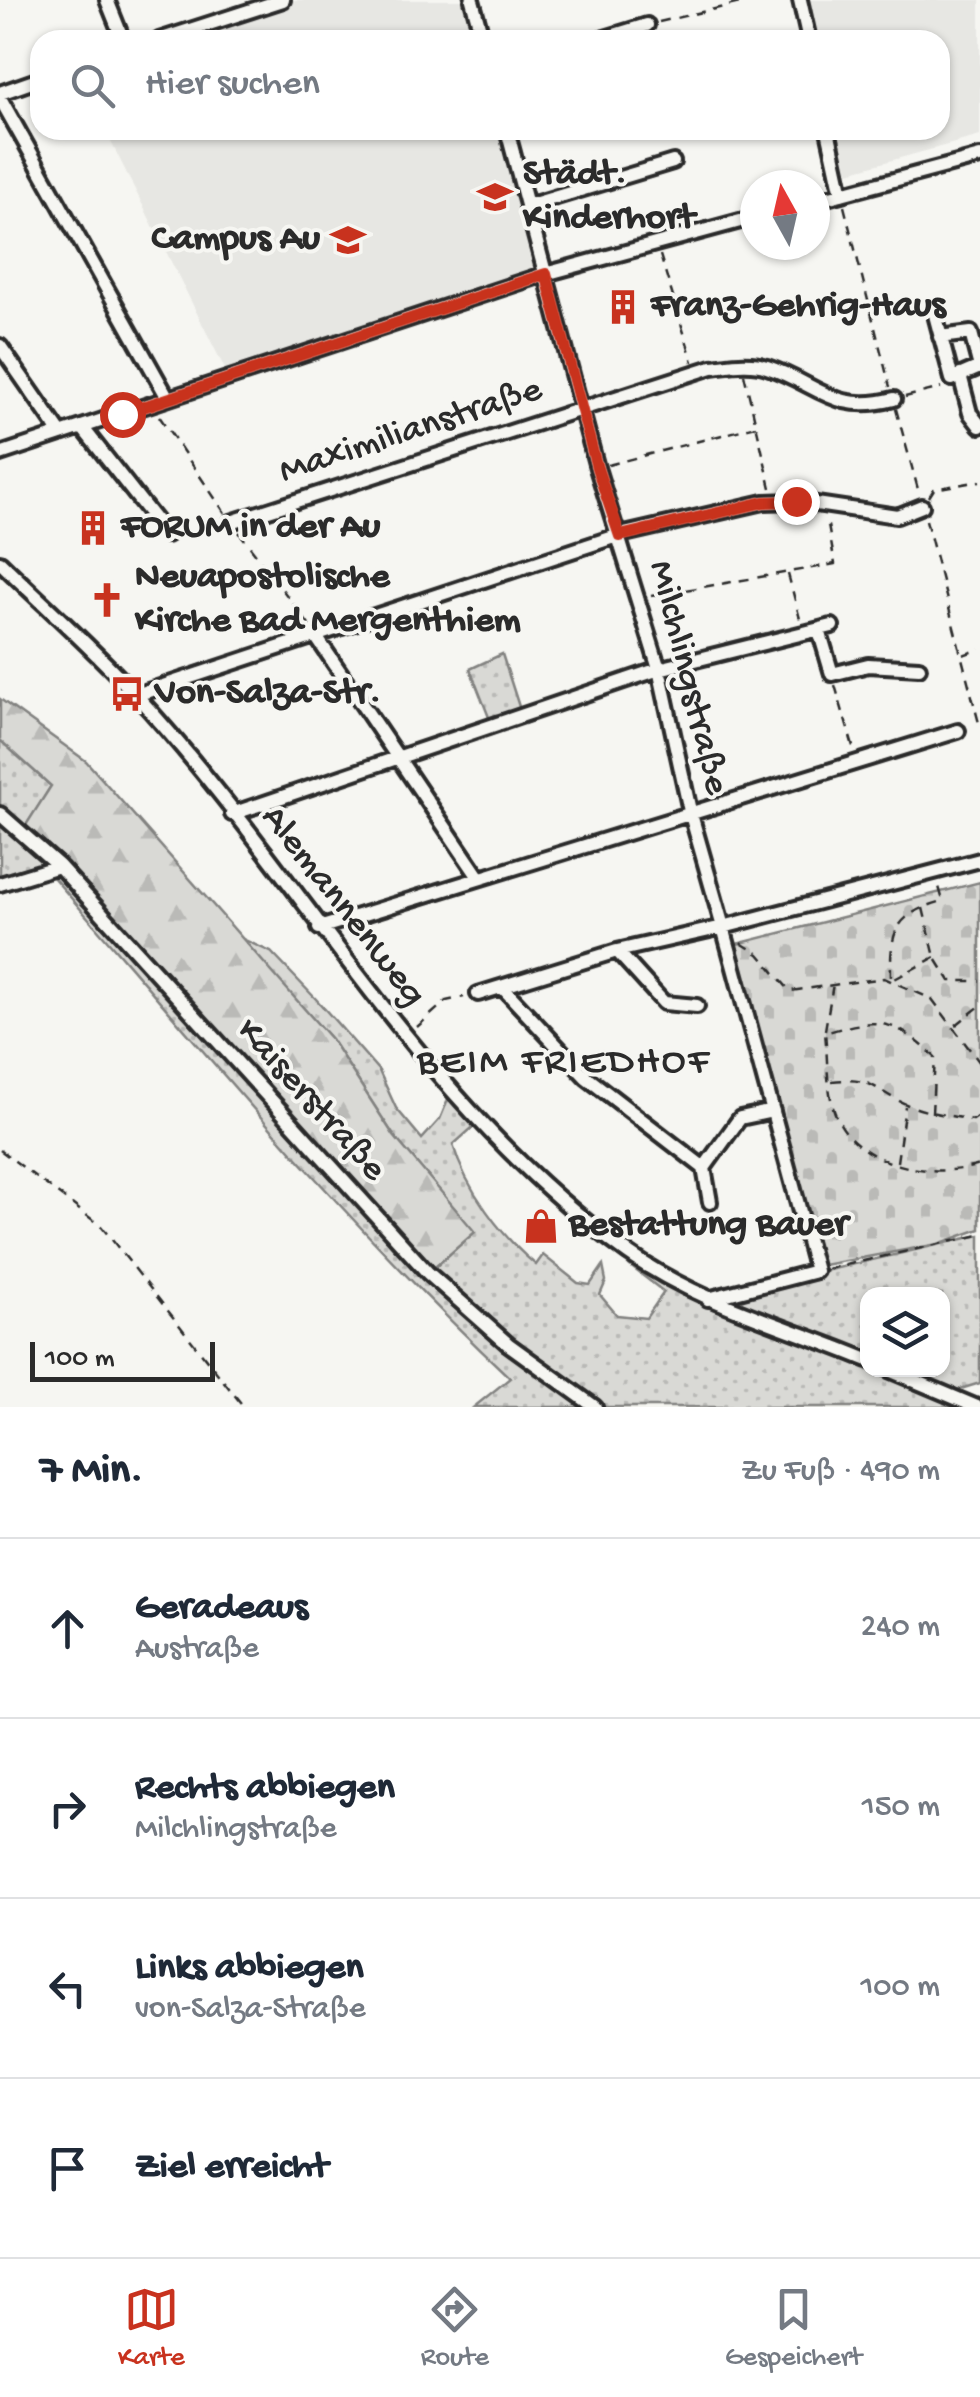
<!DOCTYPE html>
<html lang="de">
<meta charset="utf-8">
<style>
body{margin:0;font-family:"Gochi Hand",sans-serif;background:#f2f2f3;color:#1f2937}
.controls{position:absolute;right:30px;bottom:30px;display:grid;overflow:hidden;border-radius:20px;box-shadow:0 2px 8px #0004}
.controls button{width:90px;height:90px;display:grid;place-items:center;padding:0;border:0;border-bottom:2px solid #e0e1e3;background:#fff;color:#1f2937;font:50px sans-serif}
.compass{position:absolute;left:740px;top:170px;width:90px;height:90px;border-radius:50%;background:#fff;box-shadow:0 2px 8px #0004;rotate:352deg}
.scale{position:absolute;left:30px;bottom:25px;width:185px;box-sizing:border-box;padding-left:10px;border:5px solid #2b2b2b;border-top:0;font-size:28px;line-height:35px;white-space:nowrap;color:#2b2b2b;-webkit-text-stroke:8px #f6f6f2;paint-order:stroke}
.stop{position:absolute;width:30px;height:30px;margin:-22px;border:8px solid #c8321e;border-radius:50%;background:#fff}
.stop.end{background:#c8321e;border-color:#fff;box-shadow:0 2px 10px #0008}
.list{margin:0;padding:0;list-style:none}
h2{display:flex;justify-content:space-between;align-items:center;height:130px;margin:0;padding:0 40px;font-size:42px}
h2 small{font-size:32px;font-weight:400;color:#747a83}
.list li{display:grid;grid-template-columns:65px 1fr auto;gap:30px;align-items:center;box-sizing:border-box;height:180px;padding:0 40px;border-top:2px solid #e0e1e3}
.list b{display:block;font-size:38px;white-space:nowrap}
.list p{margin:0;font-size:32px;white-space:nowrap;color:#747a83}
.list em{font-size:32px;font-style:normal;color:#747a83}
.icon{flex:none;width:55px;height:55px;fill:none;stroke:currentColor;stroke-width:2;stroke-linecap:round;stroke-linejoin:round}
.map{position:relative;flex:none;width:980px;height:1407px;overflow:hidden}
.search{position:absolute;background:#fff;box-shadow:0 2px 8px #0004;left:30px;right:30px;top:30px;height:110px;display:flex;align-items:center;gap:25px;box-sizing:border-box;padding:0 35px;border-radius:30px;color:#747a83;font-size:38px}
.sheet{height:850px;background:#fff}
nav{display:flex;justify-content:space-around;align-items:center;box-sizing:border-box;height:140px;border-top:2px solid #e0e1e3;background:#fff;font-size:28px;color:#747a83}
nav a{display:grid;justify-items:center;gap:5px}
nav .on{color:#c8321e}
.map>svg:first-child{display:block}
.built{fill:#e7e7e3}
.grass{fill:url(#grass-dots);stroke:#828280;stroke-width:2.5;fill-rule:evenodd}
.forest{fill:url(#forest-firs);stroke:#828280;stroke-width:2.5}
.cemetery{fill:url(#cemetery-stones);stroke:#828280;stroke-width:2.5}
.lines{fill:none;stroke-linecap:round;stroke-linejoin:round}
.minor-casing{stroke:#2b2b2b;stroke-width:20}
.path{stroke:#2b2b2b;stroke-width:2.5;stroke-dasharray:10 8;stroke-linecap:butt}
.minor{stroke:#f6f6f2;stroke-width:12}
.route{stroke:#c8321e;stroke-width:12}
.labels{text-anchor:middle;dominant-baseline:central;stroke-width:8;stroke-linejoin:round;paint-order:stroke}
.poi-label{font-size:38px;font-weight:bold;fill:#2b2b2b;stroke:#f6f6f2;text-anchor:start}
.street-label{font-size:38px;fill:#2b2b2b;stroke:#f6f6f2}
.neighbourhood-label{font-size:40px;letter-spacing:2.5px;fill:#2b2b2b;stroke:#f6f6f2}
</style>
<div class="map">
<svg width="980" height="1407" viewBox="0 0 980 1407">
<defs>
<pattern id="grass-dots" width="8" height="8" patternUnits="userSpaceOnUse" patternTransform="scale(2.5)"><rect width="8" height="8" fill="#d9d9d5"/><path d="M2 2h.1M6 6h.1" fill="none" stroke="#babab7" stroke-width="1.8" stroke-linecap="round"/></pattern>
<pattern id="forest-firs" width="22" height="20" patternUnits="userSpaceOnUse" patternTransform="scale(2.5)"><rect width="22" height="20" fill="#d9d9d5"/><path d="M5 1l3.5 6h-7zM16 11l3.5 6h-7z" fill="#babab7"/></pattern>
<pattern id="cemetery-stones" width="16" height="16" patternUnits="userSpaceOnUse" patternTransform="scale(2.5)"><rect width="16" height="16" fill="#d9d9d5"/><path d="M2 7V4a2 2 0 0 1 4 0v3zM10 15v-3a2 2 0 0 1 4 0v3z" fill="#babab7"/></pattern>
</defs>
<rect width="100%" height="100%" fill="#f6f6f2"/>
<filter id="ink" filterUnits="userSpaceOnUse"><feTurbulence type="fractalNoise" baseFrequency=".01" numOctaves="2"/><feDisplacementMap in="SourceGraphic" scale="20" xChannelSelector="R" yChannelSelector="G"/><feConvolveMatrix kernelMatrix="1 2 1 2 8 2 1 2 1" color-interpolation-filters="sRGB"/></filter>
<g filter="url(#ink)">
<path class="built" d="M283 0H472L483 40H159Z
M800 0H980V136L838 175 828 130H940V40H809Z
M105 130H507L545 274 230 379Z"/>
<path class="grass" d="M502 654 522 716 492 725 470 669Z
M0 740 51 786 22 832 429 1273 474 1232 394 1136 331 1039 240 938 271 952 316 999 379 1071 396 1108 422 1139 440 1119 452 1090 480 1121 453 1145C466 1189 501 1236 536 1265L543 1255 578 1283 590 1285 603 1266 606 1281 600 1295 617 1315 646 1318 664 1292 629 1265 627 1252 708 1298 980 1235V1383L954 1391 980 1402V1407H474L510 1378C343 1221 196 1042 46 869L0 884ZM868 1294H942V1370H868Z"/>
<path class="forest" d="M0 699 86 761 331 1039 394 1136 475 1232 428 1273 21 833 51 786 0 740Z"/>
<path class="cemetery" d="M980 882V1229L938 1244 818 1266 733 945Z"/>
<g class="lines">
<defs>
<path id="minor" d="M107 0 123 40
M472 0 483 40
M800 0 809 40
M159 40 283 0
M598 40 647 25
M0 93 40 79
M0 98 168 398
M507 130 597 468 659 669 690 811 723 927 980 860
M828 130 842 194
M815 201 980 157
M527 206 673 162
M934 311 952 379 980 367
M940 337 971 333 980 367
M0 346 61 434
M960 375 970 413 980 426
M82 427 167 535
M0 454 545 274 755 217
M231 522 712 367C730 365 749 361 767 367 817 383 834 415 894 399
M0 562C45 606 93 648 135 694 304 877 421 1105 628 1253 700 1304 787 1326 868 1360
M819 630 832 674 868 665 919 668
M315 635 478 876
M136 695 620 535 764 502 796 501 897 516 922 506
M0 814 59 866 428 1273 508 1344 595 1407
M232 814 659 669 832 626
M0 884 59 866
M319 928 958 731
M617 951 664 1003 697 1006
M503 988 586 1077 704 1168 710 1202
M478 994 617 951 723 927 816 1271 708 1299
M704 1168 740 1118 773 1111
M889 1370 977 1407"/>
</defs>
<use href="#minor" class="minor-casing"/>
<path class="path" d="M659 22 753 0
M844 206 890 387
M660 255 693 362
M744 374 771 488
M905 397 941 388
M896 409 919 493
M159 416 225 513
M608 465 756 426
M929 497 934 489 980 481
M926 520 980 727
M239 532 309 625
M788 574 800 619
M651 596 835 564 827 520
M963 655 980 649
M835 685 854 750
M923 908 935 957 950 981H980
M741 943 759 954 790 991 884 978 932 999 980 1063
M935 957 891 981C890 932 893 915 943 901L938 883
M956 1025 980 1006
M417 1027 446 1001 464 997
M825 1030 833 984
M832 1081C876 1077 872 1090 908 1105 928 1113 951 1116 973 1120L980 1115
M932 1113 935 1057C894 1018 877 1017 825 1033 828 1058 826 1095 837 1118 860 1167 933 1179 980 1165
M0 1150 101 1226 244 1407
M897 1162 905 1106
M827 1269 980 1235"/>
<use href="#minor" class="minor"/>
</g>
</g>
<g class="lines" filter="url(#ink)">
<path class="route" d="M122 414 546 274 597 468 620 536 764 502 796 501"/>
</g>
<defs>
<symbol id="school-bare" viewBox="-9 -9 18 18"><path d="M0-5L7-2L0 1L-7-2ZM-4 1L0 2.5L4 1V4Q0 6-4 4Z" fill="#c8321e" stroke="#f6f6f2" stroke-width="2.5" paint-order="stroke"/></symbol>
<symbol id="building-bare" viewBox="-9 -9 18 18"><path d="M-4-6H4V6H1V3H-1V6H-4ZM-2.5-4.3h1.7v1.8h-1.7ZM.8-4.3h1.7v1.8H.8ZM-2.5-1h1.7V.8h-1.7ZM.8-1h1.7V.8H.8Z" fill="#c8321e" stroke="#f6f6f2" stroke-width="2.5" paint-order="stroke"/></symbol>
<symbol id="church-bare" viewBox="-9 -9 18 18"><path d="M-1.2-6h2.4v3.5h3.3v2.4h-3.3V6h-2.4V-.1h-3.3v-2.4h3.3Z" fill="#c8321e" stroke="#f6f6f2" stroke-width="2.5" paint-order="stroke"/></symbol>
<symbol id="bus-bare" viewBox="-9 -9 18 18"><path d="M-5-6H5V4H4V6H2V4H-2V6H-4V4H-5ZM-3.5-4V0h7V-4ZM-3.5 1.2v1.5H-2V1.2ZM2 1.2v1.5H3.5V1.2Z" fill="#c8321e" stroke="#f6f6f2" stroke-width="2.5" paint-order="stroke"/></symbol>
<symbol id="shop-bare" viewBox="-9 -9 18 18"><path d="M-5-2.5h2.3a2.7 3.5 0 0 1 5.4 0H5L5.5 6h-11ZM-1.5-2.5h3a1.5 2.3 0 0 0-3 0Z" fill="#c8321e" stroke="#f6f6f2" stroke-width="2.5" paint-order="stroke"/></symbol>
</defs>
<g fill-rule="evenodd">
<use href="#school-bare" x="470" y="172" width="50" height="50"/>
<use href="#school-bare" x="323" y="215" width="50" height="50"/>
<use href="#building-bare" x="598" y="282" width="50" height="50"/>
<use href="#building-bare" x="68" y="503" width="50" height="50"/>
<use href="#church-bare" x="82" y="575" width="50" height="50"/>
<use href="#bus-bare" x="102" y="669" width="50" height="50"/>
<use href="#shop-bare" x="516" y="1201" width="50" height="50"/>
</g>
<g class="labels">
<g class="poi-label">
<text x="523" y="175">Städt.<tspan x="523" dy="44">Kinderhort</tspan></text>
<text x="320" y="240" text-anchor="end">Campus Au</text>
<text x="651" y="307">Franz-Gehrig-Haus</text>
<text x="121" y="528">FORUM in der Au</text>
<text x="135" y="578">Neuapostolische<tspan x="135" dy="44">Kirche Bad Mergenthiem</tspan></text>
<text x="155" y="694">Von-Salza-Str.</text>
<text x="569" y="1226">Bestattung Bauer</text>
</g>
<g class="street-label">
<text transform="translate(411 432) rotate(-18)">Maximilianstraße</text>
<text transform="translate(687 678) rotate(76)">Milchlingstraße</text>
<text transform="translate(342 907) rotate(52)">Alemannenweg</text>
<text transform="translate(310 1101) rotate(48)">Kaiserstraße</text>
</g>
<g class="neighbourhood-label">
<text x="564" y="1063">BEIM FRIEDHOF</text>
</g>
</g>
</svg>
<div class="controls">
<button><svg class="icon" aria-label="layers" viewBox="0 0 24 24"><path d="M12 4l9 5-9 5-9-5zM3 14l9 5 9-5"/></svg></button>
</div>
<svg class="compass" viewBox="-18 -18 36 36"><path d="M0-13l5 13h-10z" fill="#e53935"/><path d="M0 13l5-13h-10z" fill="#747a83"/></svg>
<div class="scale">100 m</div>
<div class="stop" style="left:122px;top:414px"></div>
<div class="stop end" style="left:796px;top:501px"></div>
<div class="search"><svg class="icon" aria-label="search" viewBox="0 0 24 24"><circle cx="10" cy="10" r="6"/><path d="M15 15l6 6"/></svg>Hier suchen</div>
</div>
<section class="sheet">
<h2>7 Min.<small>Zu Fuß · 490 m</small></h2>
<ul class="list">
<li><svg class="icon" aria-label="ahead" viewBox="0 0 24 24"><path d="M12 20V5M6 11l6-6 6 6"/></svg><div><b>Geradeaus</b><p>Austraße</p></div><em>240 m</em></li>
<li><svg class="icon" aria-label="right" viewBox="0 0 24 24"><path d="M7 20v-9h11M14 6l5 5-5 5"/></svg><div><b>Rechts abbiegen</b><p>Milchlingstraße</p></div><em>150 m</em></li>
<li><svg class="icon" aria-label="left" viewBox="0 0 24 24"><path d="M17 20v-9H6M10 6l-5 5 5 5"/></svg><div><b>Links abbiegen</b><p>von-Salza-Straße</p></div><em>100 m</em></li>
<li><svg class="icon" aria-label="arrive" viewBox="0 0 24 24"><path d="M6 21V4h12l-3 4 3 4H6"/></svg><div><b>Ziel erreicht</b></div></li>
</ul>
</section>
<nav>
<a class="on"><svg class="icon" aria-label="map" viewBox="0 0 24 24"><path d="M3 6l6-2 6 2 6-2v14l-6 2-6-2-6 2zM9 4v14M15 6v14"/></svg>Karte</a>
<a><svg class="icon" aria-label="directions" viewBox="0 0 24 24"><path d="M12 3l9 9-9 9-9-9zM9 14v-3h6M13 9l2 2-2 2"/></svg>Route</a>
<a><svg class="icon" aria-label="saved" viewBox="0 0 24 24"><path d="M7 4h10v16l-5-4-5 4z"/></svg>Gespeichert</a>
</nav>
